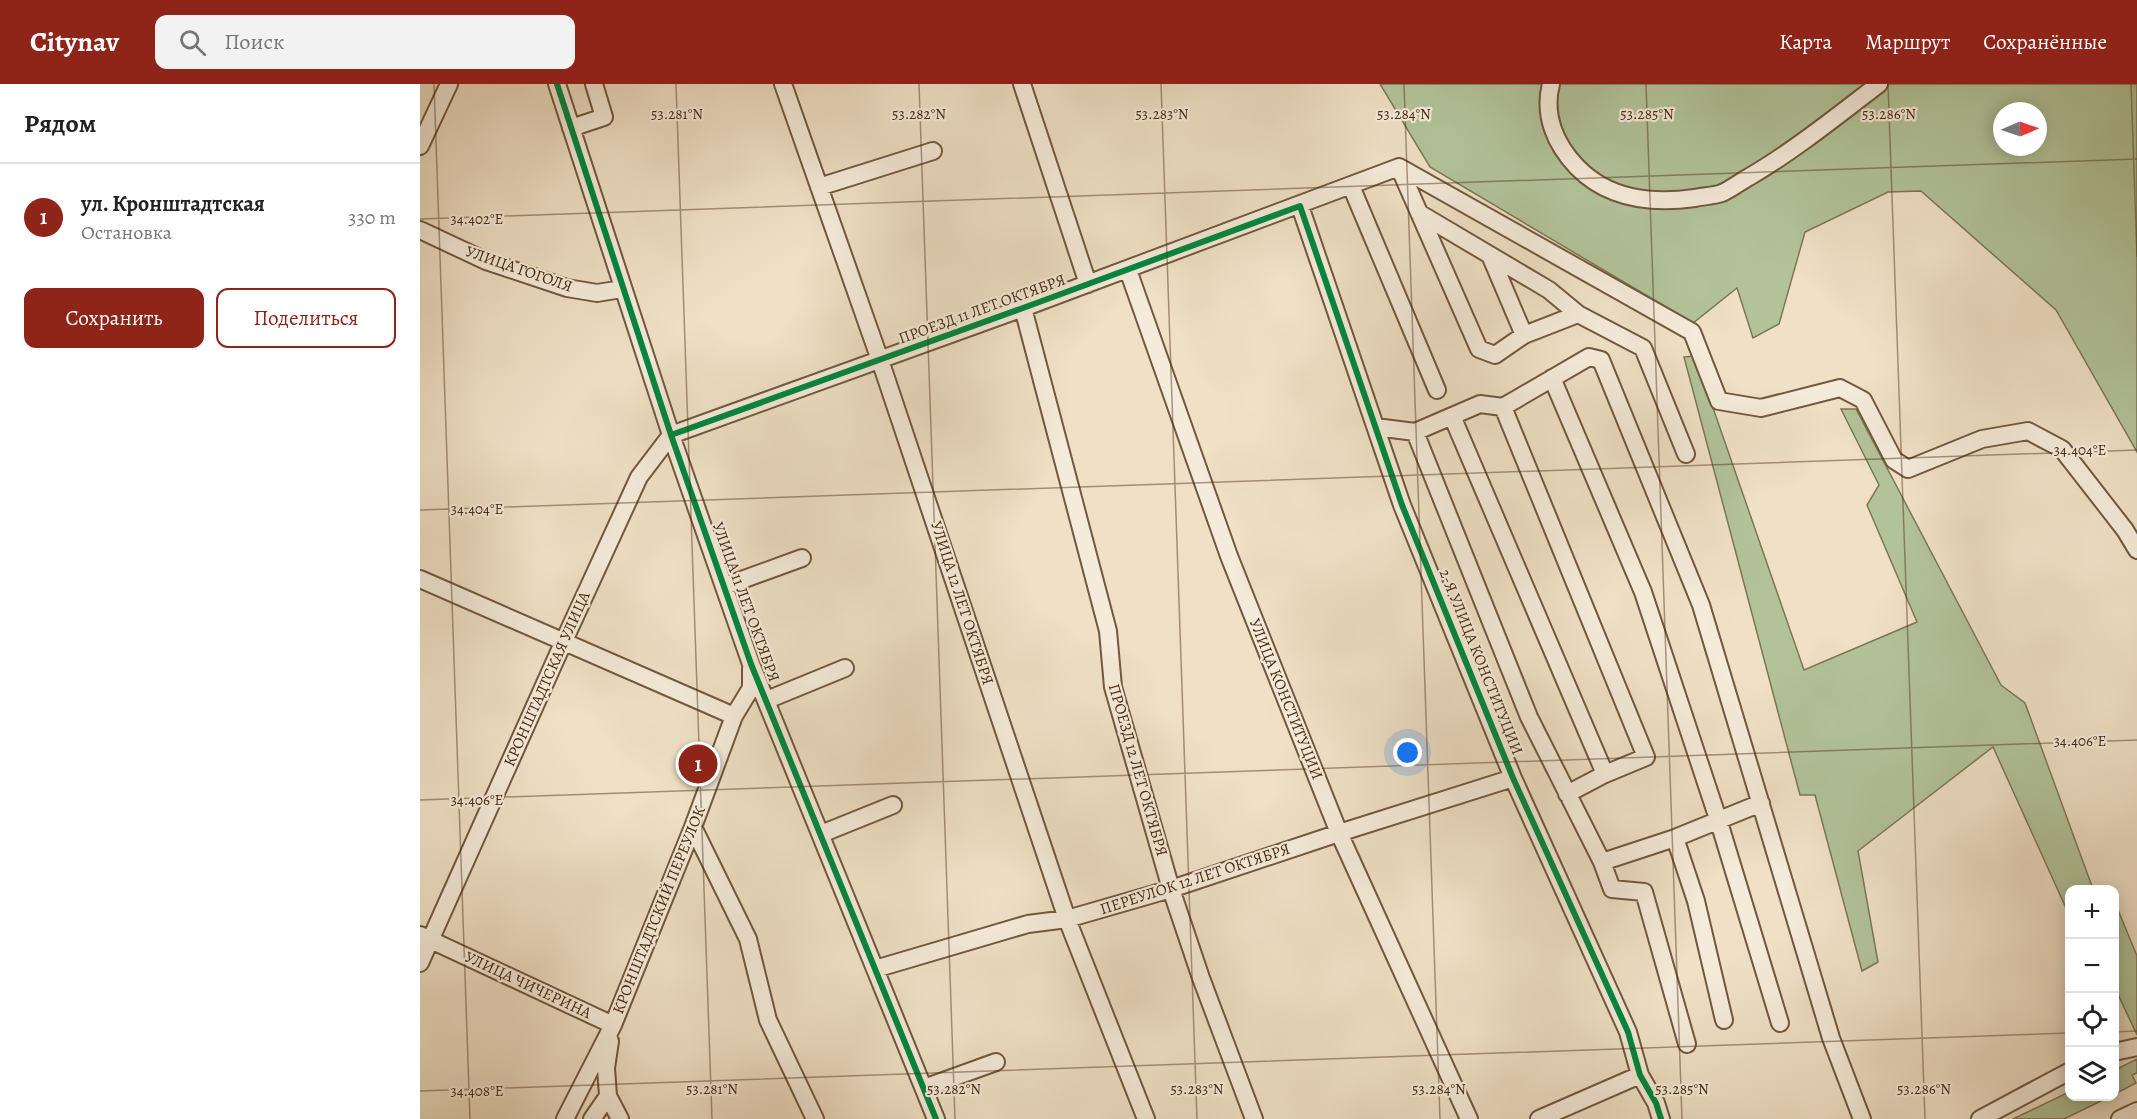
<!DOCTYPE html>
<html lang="ru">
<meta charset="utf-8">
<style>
body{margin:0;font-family:Alegreya,serif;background:#f2f2f2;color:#222}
.controls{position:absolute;right:18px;bottom:18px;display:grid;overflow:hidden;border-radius:12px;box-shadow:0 3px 15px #0003}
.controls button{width:54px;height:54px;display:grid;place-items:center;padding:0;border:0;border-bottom:2px solid #e0e0e0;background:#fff;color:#222;font:30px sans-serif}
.compass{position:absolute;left:1573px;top:18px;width:54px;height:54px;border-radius:50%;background:#fff;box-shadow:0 3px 15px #0003;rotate:88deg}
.you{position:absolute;left:988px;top:669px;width:21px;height:21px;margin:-15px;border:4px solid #fff;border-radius:50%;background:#1a73e8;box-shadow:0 0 0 9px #1a73e833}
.badge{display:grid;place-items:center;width:39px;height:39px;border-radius:50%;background:#8f2418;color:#fff;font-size:20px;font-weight:700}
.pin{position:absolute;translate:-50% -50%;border:3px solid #fff;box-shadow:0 2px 6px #0006}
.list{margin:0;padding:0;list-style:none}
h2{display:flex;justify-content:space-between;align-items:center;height:78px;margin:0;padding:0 24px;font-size:26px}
h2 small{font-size:20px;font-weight:400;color:#767676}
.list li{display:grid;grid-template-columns:39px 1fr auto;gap:18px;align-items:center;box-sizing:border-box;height:108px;padding:0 24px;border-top:2px solid #e0e0e0}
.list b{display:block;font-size:22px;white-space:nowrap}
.list p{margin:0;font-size:20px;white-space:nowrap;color:#767676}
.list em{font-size:20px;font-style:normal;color:#767676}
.actions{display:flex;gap:12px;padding:18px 24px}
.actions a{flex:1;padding:14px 0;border:2px solid #8f2418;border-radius:12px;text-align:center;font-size:21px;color:#8f2418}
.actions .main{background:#8f2418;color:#fff}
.icon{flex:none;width:33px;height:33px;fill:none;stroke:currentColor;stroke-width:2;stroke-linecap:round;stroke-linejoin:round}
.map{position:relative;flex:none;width:1717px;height:1035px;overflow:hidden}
header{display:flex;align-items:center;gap:36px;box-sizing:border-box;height:84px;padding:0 30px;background:#8f2418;color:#fff}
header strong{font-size:28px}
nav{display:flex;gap:33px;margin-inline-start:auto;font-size:21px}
.search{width:420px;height:54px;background:#f2f2f2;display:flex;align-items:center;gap:15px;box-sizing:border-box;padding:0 21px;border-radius:12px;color:#767676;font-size:22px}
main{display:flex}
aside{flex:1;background:#fff}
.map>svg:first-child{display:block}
.green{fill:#b2c39a;stroke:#7d7756;stroke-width:1.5;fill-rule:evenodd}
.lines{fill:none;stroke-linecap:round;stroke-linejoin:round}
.minor-casing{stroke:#72583e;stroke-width:20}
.minor{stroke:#f5ebda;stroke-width:16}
.cycleway-casing{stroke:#f5ebda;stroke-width:10}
.cycleway{stroke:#00873e;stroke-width:6}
.ticks{fill:none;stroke:#482b11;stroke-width:1.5;stroke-opacity:0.45}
.labels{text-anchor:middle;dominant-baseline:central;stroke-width:4.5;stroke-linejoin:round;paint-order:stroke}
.street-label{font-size:16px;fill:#482b11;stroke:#f5ebda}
.ticks-label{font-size:15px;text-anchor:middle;fill:#482b11;stroke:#f5ebda;stroke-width:4.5;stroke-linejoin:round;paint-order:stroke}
</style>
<header>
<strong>Citynav</strong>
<div class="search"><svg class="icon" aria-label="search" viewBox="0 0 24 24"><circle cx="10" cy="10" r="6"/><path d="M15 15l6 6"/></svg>Поиск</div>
<nav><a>Карта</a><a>Маршрут</a><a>Сохранённые</a></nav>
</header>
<main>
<aside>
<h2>Рядом<small></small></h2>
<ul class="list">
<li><span class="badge">1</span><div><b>ул. Кронштадтская</b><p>Остановка</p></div><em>330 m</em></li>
</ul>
<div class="actions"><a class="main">Сохранить</a><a>Поделиться</a></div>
</aside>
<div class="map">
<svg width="1717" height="1035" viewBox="0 0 1717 1035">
<rect width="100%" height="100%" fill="#efe0c6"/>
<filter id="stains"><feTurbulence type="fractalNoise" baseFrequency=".00333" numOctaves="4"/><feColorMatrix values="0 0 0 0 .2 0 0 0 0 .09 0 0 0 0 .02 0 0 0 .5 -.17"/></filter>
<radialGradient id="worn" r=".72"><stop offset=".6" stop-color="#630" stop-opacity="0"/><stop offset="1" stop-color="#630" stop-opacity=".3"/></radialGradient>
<path class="green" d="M960 0H1717V368L1636 226 1501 107 1468 108 1385 148 1359 240 1333 254 1317 204 1273 239 1010 83ZM1582 27H1618V63H1582Z
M1275 272 1384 586 1497 538 1447 421 1459 401 1421 325H1436L1581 601 1605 619 1673 805 1650 806 1649 823 1646 824 1573 663 1438 767 1458 878 1442 887 1395 711H1380L1264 273Z
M1698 826 1717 872V951L1695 904 1694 827Z
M1717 975V989L1712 991 1716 999 1695 1010V986Z
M1649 1008 1650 1012 1689 1013 1644 1035H1593Z"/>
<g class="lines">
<defs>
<path id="minor" d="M137 0 251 351 331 580 516 1035
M363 0 460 276 647 835 726 1035
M602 0 668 200
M1131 0C1123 31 1135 60 1157 83 1189 116 1232 120 1275 114 1283 112 1294 112 1302 109 1311 105 1320 98 1329 93 1375 66 1417 32 1459 0
M151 44 184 33 174 0
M0 62 29 0
M979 83 1059 265 1075 271 1104 251 1158 230
M931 102 1017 306
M399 103 513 67
M880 122 982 421 1093 694 1208 948 1220 991 1236 1019 1241 1035
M999 129 1129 206 1158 230 1223 264 1266 370
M0 146 66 177 147 204 177 209 202 205
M1070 171 1104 251
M708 186 809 472 919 749 1049 1035
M603 224 688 547 693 603 751 805 781 894 834 1035
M1132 294 1223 508 1299 738 1360 939
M1083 323 1226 673 1185 690 1147 710
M1032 332 1185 690
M956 343 995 348 1060 320 1083 323 1169 273 1181 276 1281 521 1411 954 1442 1035
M995 348 1109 633 1182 778 1192 805 1224 808 1267 960
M251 351 603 224 979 83 1272 248 1299 317 1341 324 1420 304 1443 316 1474 376 1488 385 1562 355 1608 347 1642 365 1705 446 1717 466
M0 495 314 632
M305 502 382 474
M347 616 425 584
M273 743 328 855 348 936 395 1035
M401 750 473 721
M1255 754 1276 817 1304 936
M1182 778 1255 754 1341 719
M0 851 193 941
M0 879 143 559 219 393 251 351
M455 885 608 840 647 835 751 805 919 749 1093 694
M190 957 186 984 188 1012 200 1035
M1694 968 1717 963
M504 1004 576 978
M145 1035 193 941 273 743 314 632 331 604V584
M172 1035 188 1012
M1119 1035 1220 991
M1560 1035 1650 987
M1700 1035 1717 1027"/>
</defs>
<use href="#minor" class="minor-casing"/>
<use href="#minor" class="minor"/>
<defs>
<path id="cycleway" d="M137 0 251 351 331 580 516 1035
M251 351 603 224 880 122 982 421 1093 694 1208 948 1220 991 1236 1019 1241 1035"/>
</defs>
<use href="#cycleway" class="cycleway-casing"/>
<use href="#cycleway" class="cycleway"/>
</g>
<path class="ticks" d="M14 0 50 1035M256 0 292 1035M499 0 535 1035M741 0 777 1035M984 0 1020 1035M1226 0 1262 1035M1468 0 1505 1035M1711 0 1717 173M0 135 1717 75M0 426 1717 366M0 716 1717 656M1694 948 1717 947M0 1007 1650 949"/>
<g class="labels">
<g class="street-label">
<text transform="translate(99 185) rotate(19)">УЛИЦА ГОГОЛЯ</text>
<text transform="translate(562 225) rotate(-20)">ПРОЕЗД 11 ЛЕТ ОКТЯБРЯ</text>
<text transform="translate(326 518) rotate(70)">УЛИЦА 11 ЛЕТ ОКТЯБРЯ</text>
<text transform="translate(542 519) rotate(72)">УЛИЦА 12 ЛЕТ ОКТЯБРЯ</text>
<text transform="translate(1061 578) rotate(68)">2-Я УЛИЦА КОНСТИТУЦИИ</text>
<text transform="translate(127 595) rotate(-66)">КРОНШТАДТСКАЯ УЛИЦА</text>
<text transform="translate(866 615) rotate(68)">УЛИЦА КОНСТИТУЦИИ</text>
<text transform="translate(718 686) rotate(74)">ПРОЕЗД 12 ЛЕТ ОКТЯБРЯ</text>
<text transform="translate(775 795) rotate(-18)">ПЕРЕУЛОК 12 ЛЕТ ОКТЯБРЯ</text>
<text transform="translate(239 826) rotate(-68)">КРОНШТАДТСКИЙ ПЕРЕУЛОК</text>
<text transform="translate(108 901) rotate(25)">УЛИЦА ЧИЧЕРИНА</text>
</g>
</g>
<g class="ticks-label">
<text x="257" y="35">53.281°N</text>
<text x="499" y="35">53.282°N</text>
<text x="742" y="35">53.283°N</text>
<text x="984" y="35">53.284°N</text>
<text x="1227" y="35">53.285°N</text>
<text x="1469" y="35">53.286°N</text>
<text x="57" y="140">34.402°E</text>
<text x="1660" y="371">34.404°E</text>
<text x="57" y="430">34.404°E</text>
<text x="1660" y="662">34.406°E</text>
<text x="57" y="721">34.406°E</text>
<text x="292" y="1010">53.281°N</text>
<text x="534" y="1010">53.282°N</text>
<text x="777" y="1010">53.283°N</text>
<text x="1019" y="1010">53.284°N</text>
<text x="1262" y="1010">53.285°N</text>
<text x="1504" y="1010">53.286°N</text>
<text x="57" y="1012">34.408°E</text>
</g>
<rect width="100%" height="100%" filter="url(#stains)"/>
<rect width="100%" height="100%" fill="url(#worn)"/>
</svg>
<div class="controls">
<button>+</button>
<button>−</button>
<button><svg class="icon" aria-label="locate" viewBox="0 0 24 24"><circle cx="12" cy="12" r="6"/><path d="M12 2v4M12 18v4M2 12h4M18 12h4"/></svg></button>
<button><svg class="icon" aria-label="layers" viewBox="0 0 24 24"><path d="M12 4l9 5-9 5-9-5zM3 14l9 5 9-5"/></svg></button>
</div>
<svg class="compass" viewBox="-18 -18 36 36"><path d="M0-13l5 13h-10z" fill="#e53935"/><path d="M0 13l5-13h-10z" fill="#767676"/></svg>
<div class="you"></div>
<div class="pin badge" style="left:278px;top:680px">1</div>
</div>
</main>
